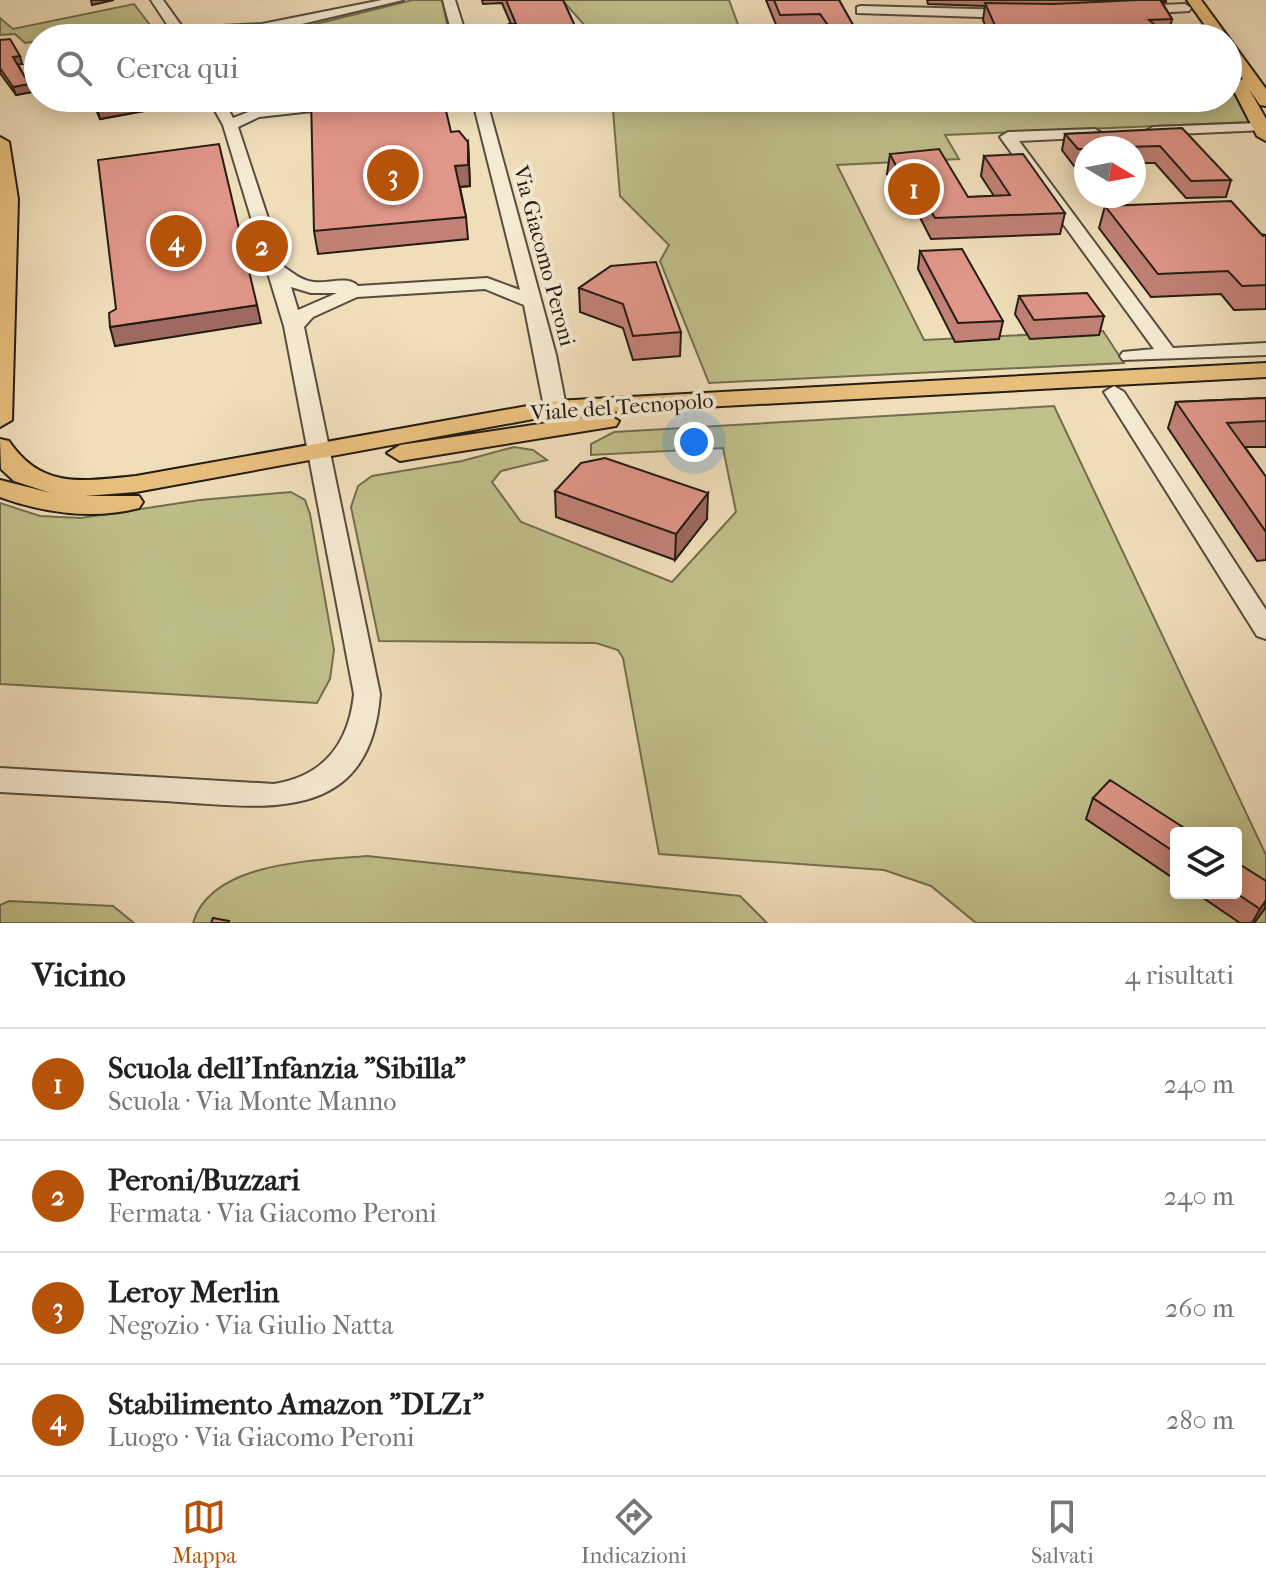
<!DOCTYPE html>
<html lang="it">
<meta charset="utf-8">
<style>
body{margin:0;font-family:"IM FELL French Canon",serif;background:#f2f2f2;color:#222}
.controls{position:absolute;right:24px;bottom:24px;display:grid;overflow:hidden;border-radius:8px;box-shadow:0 4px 20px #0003}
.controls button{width:72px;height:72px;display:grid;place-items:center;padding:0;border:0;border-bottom:2px solid #e0e0e0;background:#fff;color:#222;font:40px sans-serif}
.compass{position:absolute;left:1074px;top:136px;width:72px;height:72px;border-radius:50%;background:#fff;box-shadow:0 4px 20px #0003;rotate:100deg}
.you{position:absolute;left:694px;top:442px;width:28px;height:28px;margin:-20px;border:6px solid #fff;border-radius:50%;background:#1a73e8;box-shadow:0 0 0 12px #1a73e833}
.badge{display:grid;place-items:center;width:52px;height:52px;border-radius:50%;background:#b45309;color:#fff;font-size:26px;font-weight:700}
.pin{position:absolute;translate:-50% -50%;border:4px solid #fff;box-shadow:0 2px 8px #0006}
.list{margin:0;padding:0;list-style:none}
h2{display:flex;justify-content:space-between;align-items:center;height:104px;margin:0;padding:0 32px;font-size:34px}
h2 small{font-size:26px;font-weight:400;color:#767676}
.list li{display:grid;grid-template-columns:52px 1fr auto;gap:24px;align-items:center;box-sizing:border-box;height:112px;padding:0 32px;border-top:2px solid #e0e0e0}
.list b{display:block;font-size:30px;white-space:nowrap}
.list p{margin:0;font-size:26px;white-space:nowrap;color:#767676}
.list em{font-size:26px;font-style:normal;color:#767676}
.icon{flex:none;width:44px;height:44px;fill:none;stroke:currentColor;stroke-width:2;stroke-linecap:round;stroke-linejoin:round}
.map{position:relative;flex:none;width:1266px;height:923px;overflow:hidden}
.search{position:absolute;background:#fff;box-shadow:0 4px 20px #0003;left:24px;right:24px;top:24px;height:88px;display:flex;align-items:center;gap:20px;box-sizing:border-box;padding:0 28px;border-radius:44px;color:#767676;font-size:30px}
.sheet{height:552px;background:#fff}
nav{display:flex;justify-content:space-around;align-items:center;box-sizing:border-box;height:112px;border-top:2px solid #e0e0e0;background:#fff;font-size:22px;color:#767676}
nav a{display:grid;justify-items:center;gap:4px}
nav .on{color:#b45309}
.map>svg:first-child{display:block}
.green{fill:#c0c08b;stroke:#726e4f;stroke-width:2;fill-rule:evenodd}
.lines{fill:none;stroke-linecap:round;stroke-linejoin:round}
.minor-casing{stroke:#574c3d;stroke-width:4}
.major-casing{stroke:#241c13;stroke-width:4}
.minor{fill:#f5ead2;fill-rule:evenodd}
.major{fill:#e8bf7d;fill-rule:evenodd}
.wall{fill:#c18176;stroke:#241c13;stroke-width:2}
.shaded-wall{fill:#9d6960;stroke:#241c13;stroke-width:2}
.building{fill:#e09689;stroke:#241c13;stroke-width:2}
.labels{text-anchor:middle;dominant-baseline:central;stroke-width:8;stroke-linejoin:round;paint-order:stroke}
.street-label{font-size:22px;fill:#241c13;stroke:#f5ead2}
</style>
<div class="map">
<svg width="1266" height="923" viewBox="0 0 1266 923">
<rect width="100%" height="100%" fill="#f0deba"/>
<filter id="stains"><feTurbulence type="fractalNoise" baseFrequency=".0025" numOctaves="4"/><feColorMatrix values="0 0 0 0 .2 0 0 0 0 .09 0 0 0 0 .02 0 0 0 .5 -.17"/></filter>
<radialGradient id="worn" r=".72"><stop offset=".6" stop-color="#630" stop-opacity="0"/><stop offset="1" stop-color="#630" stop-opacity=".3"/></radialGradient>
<path class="green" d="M413 0H442L450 38H282L279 33Z
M562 0H729L743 38H596Z
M134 4 159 37 38 38V49L32 42 25 43 15 34 0 35V18L13 29Z
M1228 82 1249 122 945 135 959 159 837 165 924 340 1103 331 1124 363 709 383 660 261 669 245 620 196 612 98H1228Z
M1054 406 1266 855V923H976L931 886 884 870 659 854 623 658 618 650 596 643 379 641 351 507 358 486 372 476 462 461 514 447 533 450 547 460 501 471 492 482 521 522 672 582 736 512 723 448 591 455V444L614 432ZM1176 833H1236V893H1176Z
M291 492 305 500 310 514 334 650 330 679 317 703 0 684V503L40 516 81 518 200 500Z
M367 856 740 896 767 923H193C211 861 314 861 367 856Z
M9 901 113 906 134 923H0V905Z"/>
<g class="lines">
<defs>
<path id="minor" d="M151 0H163L183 28 262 24 382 0H403L289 27 190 38H176Z
M443 0H455L467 38H453Z
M1185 4 1191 8 1189 11 1138 14 1132 10 1138 6Z
M861 6 1012 10 1018 14 1012 18 857 13V7Z
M1228 65 1234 66V72L1228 73Z
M208 98H222L233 118 256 109 339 100 346 104 339 108 259 117 238 127 284 267C293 273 302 281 314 282 328 284 348 275 358 286L487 278 520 290 472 98H486L556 355 570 427 559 433 548 427 524 305 485 289 357 297 313 317 304 327 380 694C370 828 262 807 165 801 110 798 55 795 0 792V768L274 784C324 776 349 743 354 694L284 326 223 125ZM291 287 311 293H337L298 310Z
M1260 123 1266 125 1265 130 1153 135 1146 131 1153 127Z
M1095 129 1103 134 1100 137 1019 141 1173 348 1266 343V355L1123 360 1120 356 1123 352 1154 349 1000 137 1008 132Z
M1114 386 1124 392 1266 610V639L1257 636 1104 392Z"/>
<path id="major" d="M1187 0H1201L1266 89V106L1260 105 1249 89 1266 119V141L1257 136 1230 83 1243 79 1228 57V38H1214Z
M0 137 9 142 18 199 12 420 0 427Z
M1266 363V377L555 415 136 492 85 496H139L143 502 139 508C94 520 43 513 0 497V480L51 493 14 481 1 469 0 439 9 441C42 490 83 481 136 476L555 401Z
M607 414 619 421 616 426 400 461 387 453 400 445Z"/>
</defs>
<use href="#minor" class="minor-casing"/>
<use href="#major" class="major-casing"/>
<use href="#minor" class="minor"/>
<use href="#major" class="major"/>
</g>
<path class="wall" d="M482 0H563L580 38H510L509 24H511L502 3 483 4Z
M766 0H839L857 32 879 38H823L819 32H779Z
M927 0H1166V2H1162L1172 19 1168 36 922 38V33L987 30 983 20 985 6 928 4Z
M0 40 22 64H18L32 92 16 95 0 73Z
M91 98H187L188 103 100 119Z
M1146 131 1231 180 1226 197 1186 198 1155 163H1134V148H1086V165L1074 166 1062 150 1065 134Z
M451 132 468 142 470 186 460 187 466 217 468 239 318 254 314 231Z
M890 154 968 197 994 196 981 176 984 156 1065 213 1060 234 931 239 910 198H900L887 174Z
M1105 206 1266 235V309L1234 310 1221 294 1151 297 1099 228Z
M920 251 1003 321 999 339 955 342 918 269Z
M611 266 681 332 680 356 633 360 623 328 580 312 579 288Z
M1019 296 1104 316 1099 335 1030 339 1015 314Z
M1266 398V447H1245L1266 477V560L1257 561 1168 428 1176 402Z
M555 491 707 519 675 560 556 517Z
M1093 798 1176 833V880L1086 819Z
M1196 893H1236L1266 907 1254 923H1240Z"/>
<path class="shaded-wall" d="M91 0H114L92 5Z
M20 56 22 64 15 65 13 57Z
M29 84 32 92 16 95 13 87Z
M100 98H187L188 103 100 119 95 99Z
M468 142 470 186 457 187 455 166Z
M257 305 261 323 115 346 110 327Z
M708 493 707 519 675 560 676 534Z
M1266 900 1265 908 1254 923H1252L1260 909Z"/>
<path class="building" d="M506 0H563L580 37 514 38 509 24H516Z
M774 0H839L857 32H874L879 38H837L820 14 780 15Z
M1138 0H1160L1172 19 1149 20 1170 38H919H926L922 33 997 30 985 3 1054 4Z
M10 39 20 56 13 57 29 84 13 87 0 68V40Z
M311 98H443L451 132 459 131 468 142V165L455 166 466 217 314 231Z
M1182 128 1231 180 1191 181 1160 146 1086 148V149H1078L1065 134Z
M219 144 257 305 110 327 109 313 116 309 98 160Z
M939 149 968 197 1010 195 984 156 1023 154 1065 213 935 218 912 178H902L890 154Z
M1231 201 1263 236 1266 235V285L1242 286 1228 271 1158 274 1105 206Z
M962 249 1003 321 958 323 920 251Z
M656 262 681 332 633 336 623 304 579 288 611 266Z
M1087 293 1104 316 1034 320 1019 296Z
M1266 398V421L1227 423 1266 477V532L1176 402Z
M605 458 708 493 676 534 555 491 581 463Z
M1110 780 1192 833H1176V853L1093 798Z
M1236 862 1266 881V900L1260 909 1236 893Z
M213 918 229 921 228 923H211Z"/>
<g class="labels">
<g class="street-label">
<text transform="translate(544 256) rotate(75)">Via Giacomo Peroni</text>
<text transform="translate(622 407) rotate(-4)">Viale del Tecnopolo</text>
</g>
</g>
<rect width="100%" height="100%" filter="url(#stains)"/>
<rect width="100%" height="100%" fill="url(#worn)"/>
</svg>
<div class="controls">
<button><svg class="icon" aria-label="layers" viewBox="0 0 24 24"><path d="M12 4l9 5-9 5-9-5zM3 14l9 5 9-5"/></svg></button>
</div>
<svg class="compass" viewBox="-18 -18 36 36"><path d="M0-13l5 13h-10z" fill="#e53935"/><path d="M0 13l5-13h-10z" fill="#767676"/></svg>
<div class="you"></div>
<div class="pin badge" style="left:914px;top:189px">1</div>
<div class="pin badge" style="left:262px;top:246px">2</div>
<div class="pin badge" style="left:393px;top:175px">3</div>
<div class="pin badge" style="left:176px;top:241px">4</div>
<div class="search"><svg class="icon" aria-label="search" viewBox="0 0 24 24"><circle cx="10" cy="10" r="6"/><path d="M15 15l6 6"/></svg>Cerca qui</div>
</div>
<section class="sheet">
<h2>Vicino<small>4 risultati</small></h2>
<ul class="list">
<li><span class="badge">1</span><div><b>Scuola dell'Infanzia &quot;Sibilla&quot;</b><p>Scuola · Via Monte Manno</p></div><em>240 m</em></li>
<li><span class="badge">2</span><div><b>Peroni/Buzzari</b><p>Fermata · Via Giacomo Peroni</p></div><em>240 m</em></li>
<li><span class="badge">3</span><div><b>Leroy Merlin</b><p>Negozio · Via Giulio Natta</p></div><em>260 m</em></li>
<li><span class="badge">4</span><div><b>Stabilimento Amazon &quot;DLZ1&quot;</b><p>Luogo · Via Giacomo Peroni</p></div><em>280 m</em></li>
</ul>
</section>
<nav>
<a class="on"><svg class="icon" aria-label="map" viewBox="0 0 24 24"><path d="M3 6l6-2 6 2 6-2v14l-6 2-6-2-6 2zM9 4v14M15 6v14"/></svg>Mappa</a>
<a><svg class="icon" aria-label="directions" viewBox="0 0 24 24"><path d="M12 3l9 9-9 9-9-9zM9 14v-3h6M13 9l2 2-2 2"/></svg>Indicazioni</a>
<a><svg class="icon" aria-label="saved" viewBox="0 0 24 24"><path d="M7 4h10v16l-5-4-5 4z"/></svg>Salvati</a>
</nav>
